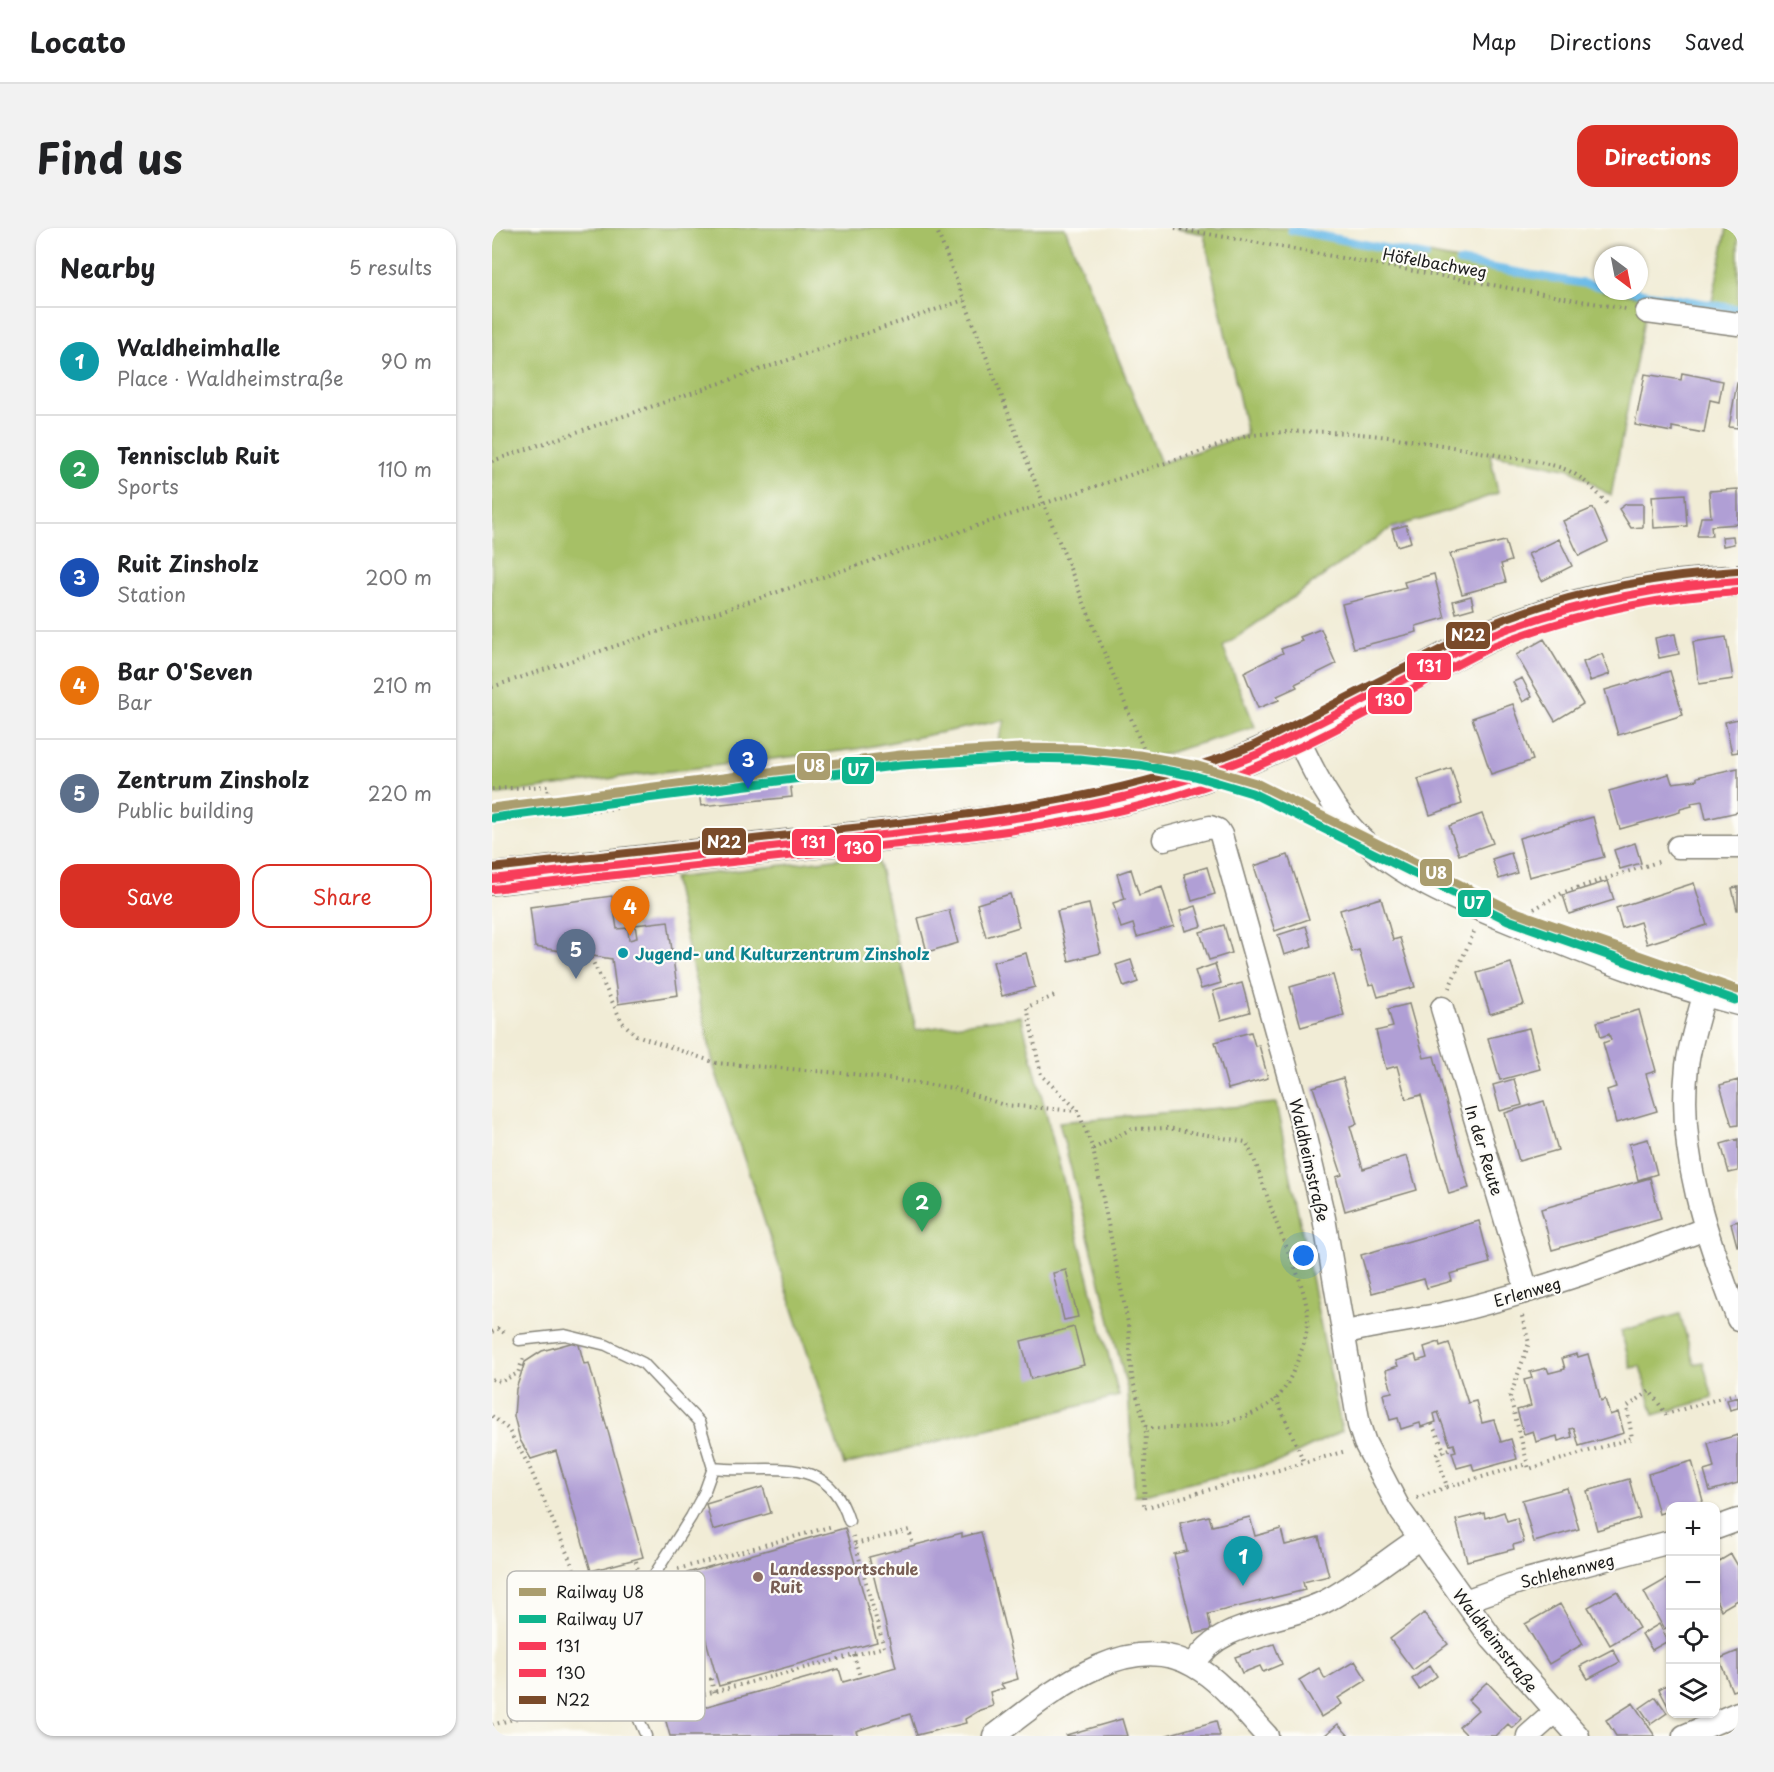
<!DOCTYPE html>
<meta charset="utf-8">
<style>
body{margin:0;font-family:"Playpen Sans",sans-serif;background:#f2f2f2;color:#202124}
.controls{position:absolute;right:18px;bottom:18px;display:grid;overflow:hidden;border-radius:12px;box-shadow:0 2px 4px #0004}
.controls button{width:54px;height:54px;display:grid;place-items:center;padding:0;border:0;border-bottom:2px solid #e0e0e0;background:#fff;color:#202124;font:30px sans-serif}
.compass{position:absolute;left:1102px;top:18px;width:54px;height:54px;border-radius:50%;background:#fff;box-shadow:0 2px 4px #0004;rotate:148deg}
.you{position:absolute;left:812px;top:1028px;width:21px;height:21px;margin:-15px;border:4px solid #fff;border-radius:50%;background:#1a73e8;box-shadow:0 0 0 9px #1a73e833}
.badge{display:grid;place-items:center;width:39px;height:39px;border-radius:50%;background:#d93025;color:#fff;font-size:20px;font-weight:700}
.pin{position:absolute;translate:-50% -50px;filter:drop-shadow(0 2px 3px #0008)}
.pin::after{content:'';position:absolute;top:32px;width:21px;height:18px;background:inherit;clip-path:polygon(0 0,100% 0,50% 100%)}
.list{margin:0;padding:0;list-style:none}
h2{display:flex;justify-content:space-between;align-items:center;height:78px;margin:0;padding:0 24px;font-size:26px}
h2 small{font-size:20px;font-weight:400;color:#757577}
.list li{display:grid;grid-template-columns:39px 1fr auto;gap:18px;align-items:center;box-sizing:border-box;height:108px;padding:0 24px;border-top:2px solid #e0e0e0}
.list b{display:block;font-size:22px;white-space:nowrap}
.list p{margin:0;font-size:20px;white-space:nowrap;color:#757577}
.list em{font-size:20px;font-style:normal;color:#757577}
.actions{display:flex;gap:12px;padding:18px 24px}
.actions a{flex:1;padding:14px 0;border:2px solid #d93025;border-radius:18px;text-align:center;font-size:21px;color:#d93025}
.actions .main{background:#d93025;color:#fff}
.icon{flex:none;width:33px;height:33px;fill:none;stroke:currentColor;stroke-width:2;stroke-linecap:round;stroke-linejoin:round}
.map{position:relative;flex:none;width:1246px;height:1508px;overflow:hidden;border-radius:18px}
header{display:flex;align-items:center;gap:36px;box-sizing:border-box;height:84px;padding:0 30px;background:#fff;border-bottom:2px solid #e0e0e0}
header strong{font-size:28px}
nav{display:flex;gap:33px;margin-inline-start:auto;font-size:21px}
.intro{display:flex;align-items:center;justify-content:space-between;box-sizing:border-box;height:144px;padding:0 36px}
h1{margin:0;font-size:42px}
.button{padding:15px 27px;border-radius:18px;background:#d93025;color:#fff;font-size:21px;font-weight:700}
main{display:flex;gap:36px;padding:0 36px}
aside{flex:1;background:#fff;border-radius:18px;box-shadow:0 2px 4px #0004}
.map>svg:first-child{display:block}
.green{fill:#a6c066;stroke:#616e41;stroke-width:1.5}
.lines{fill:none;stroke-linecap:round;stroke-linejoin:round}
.stream{stroke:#6dbce8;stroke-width:8}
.building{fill:#b09fd5}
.service-casing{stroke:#868479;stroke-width:13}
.minor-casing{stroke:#868479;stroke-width:25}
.secondary-casing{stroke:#868479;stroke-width:34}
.path{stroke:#868479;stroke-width:4;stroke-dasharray:1.5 4.5;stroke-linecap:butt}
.service{stroke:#fff;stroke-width:10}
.minor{stroke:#fff;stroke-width:22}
.secondary{stroke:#fff;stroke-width:32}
.bus-1-casing{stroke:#fdfcf7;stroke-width:12}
.bus-2-casing{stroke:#fdfcf7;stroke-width:12}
.bus-3-casing{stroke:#fdfcf7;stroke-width:12}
.bus-1{stroke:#f83c5a;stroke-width:8}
.bus-2{stroke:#f83c5a;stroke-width:8}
.bus-3{stroke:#7a4b2a;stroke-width:8}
.rail-1-casing{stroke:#fdfcf7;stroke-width:14}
.rail-2-casing{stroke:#fdfcf7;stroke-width:14}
.rail-1{stroke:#aa9d6e;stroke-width:9}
.rail-2{stroke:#0eb48d;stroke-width:9}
.culture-dot{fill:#0f9aa8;stroke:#fdfcf7;stroke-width:2}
.education-dot{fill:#8d6e63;stroke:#fdfcf7;stroke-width:2}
.labels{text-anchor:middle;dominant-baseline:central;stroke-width:4.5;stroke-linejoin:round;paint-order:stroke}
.street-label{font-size:16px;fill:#1c1c1c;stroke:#fdfcf7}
.culture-label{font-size:16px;font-weight:bold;fill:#0d838f;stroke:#fdfcf7;text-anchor:start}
.education-label{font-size:16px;font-weight:bold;fill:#785e54;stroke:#fdfcf7;text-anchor:start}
.key{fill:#fdfcf7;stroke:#bab9b5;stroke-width:1.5}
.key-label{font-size:16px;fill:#1c1c1c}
.line-badge{stroke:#fdfcf7;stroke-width:2}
.badge-label{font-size:16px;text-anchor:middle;font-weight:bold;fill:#fff}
</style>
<header>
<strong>Locato</strong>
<nav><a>Map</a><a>Directions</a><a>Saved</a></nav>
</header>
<div class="intro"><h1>Find us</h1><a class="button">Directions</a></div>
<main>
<aside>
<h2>Nearby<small>5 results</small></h2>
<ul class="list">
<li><span class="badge" style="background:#0f9aa8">1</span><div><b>Waldheimhalle</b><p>Place · Waldheimstraße</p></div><em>90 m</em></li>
<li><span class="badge" style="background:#2e9e5b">2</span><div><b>Tennisclub Ruit</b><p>Sports</p></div><em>110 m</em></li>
<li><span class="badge" style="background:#1a4fb4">3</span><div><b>Ruit Zinsholz</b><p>Station</p></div><em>200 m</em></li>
<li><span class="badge" style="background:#e8710a">4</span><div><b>Bar O'Seven</b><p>Bar</p></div><em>210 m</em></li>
<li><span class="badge" style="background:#5c6f8a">5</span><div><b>Zentrum Zinsholz</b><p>Public building</p></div><em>220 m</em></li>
</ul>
<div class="actions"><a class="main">Save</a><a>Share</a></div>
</aside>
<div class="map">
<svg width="1246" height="1508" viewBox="0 0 1246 1508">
<rect width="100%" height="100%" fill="#fdfcf7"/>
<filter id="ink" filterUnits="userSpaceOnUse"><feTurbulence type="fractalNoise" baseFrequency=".0167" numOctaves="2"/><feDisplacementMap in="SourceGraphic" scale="12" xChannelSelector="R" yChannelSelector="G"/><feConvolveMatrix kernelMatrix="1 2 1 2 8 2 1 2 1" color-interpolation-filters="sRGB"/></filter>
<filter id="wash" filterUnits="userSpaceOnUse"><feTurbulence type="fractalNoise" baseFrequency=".008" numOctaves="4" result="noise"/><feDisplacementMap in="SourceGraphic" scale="24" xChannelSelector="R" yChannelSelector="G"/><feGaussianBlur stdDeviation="1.35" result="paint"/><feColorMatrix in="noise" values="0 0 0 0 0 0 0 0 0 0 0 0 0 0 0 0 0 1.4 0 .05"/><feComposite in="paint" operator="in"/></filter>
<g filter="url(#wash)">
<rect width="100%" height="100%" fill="#f1ecd6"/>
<path class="green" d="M0 0H573L669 235 755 207 712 6 681 0H805L1111 61V63L1156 70 1119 268 1079 241 998 226 1006 265 938 289 899 300 731 419 763 499 669 527H626L504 518 513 492 365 521 152 546 0 567Z
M1235 0H1246V83L1219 79Z
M385 626 424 802 529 788 627 1168 352 1237 222 839 181 650Z
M784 875 850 1203 787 1234 643 1268 636 1164 567 894Z
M1188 1086 1202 1136 1211 1134 1221 1170 1162 1187 1148 1138 1139 1140 1129 1103Z"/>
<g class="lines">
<path class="stream" d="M799 2 934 28
M967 34 1111 59
M1139 63 1246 81"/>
</g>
<g id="blocks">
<path class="building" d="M1190 145 1231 153 1227 174 1218 172 1212 205 1180 199V204L1143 197 1153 146 1189 152Z
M1245 155H1246V200L1237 199Z
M1246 261V296L1219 298 1220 308H1205L1209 289H1219L1217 263Z
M1193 266 1195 298 1162 300 1160 268Z
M1134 276H1151V299L1139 300 1127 281Z
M1101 280 1116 314 1087 328 1071 293Z
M914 297 919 314 905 318 900 301Z
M1241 308 1242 316 1231 318 1230 309Z
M1067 311 1080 338 1050 353 1036 326Z
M1013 313 1019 333 1009 336 1014 354 970 366 958 326Z
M942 346 953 390 924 398 925 404 862 420 850 376 914 360 912 354Z
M979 368 982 380 964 385 961 373Z
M829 401 844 436 803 456 805 459 785 468 787 472 766 480 752 444 791 425 789 421 810 413 808 409Z
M1183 406 1187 426 1167 430 1163 410Z
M1234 409 1241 451 1207 456 1201 414Z
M1052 411 1091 476 1063 493 1024 427Z
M1110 426 1118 446 1098 453 1091 434Z
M1178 443 1191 487 1126 507 1113 462Z
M1030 450 1040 469 1031 474 1021 454Z
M1021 476 1041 532 999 546 980 490Z
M1246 491V524L1240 525 1233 494Z
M959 540 970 576 938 587 926 551Z
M1246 540V584L1214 591 1210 573 1199 575 1200 578 1188 581V584L1128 601 1117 563 1177 546 1180 555 1205 552V549Z
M297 544 300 569 209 578 206 557Z
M990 586 1001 615 967 627 957 598Z
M1101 589 1112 629 1037 649 1027 610Z
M1143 615 1149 635 1128 641 1122 622Z
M1019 625 1025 645 1007 651 1000 631Z
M796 627 817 691 783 703 762 638Z
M715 639 723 666 700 673 692 646Z
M639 641 647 667 670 659 682 698 645 709 641 696 629 700 621 675 633 671 625 646Z
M1116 653 1122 672 1077 686 1071 667Z
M1202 655 1215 697 1155 716 1148 694 1130 700 1124 680Z
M1246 659V682H1245L1240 660Z
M518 666 527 699 494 709 485 676Z
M120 668 125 701 136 700 137 712 145 710 143 697 176 693 186 767 126 776 120 731 43 719 38 679Z
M889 670 901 712 908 710 923 759 886 769 882 756 877 757 867 722 860 724 848 682Z
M597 676 609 725 577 733 565 683Z
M704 678 710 698 693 703 688 683Z
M457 682 466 715 435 724 426 690Z
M732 697 740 725 717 732 708 704Z
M814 698 820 718 792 727 786 707Z
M534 725 543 759 510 768 501 734Z
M639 732 646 754 632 759 624 737Z
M1019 735 1032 776 998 786 985 745Z
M723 736 729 755 709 761 703 743Z
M841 747 852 787 809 799 798 759Z
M750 755 758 784 729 792 721 763Z
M917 776 932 830 942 828 977 960 957 966 929 867 914 871 905 838 894 841 884 803 901 799 896 781Z
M1147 782 1164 843 1154 846 1165 883 1124 895 1115 862 1124 859 1111 815 1119 812 1117 806 1109 809 1105 794Z
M1037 800 1048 841 1008 852 996 810Z
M759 804 763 818 767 817 776 850 736 861 723 814Z
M851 850 865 896 858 898 871 941 915 928 925 962 853 983 844 949 850 947 821 859Z
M1022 851 1030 877 1008 883 1001 857Z
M1246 852V897L1240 898 1228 857Z
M1052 873 1066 922 1027 933 1013 885Z
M1156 911 1165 946 1146 952 1137 916Z
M1246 911V943L1237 945 1229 916Z
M1158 950 1169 991 1060 1022 1049 981Z
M987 993 998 1035 958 1046 960 1053 935 1060 932 1051 880 1065 869 1027Z
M1246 993V1018H1245L1239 995Z
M574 1042 586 1089 572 1092 561 1045Z
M582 1099 592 1137 539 1151 529 1113Z
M86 1113 92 1136 97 1135 151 1329 99 1343 64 1223 39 1231 28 1212 22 1188 24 1161 33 1134 50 1123Z
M947 1114 948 1118 957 1115 976 1175 984 1173 990 1195 1002 1192 1009 1214 1019 1211 1025 1231 982 1243 980 1236 965 1240 960 1224 964 1223 962 1216 958 1217 946 1184 942 1186 944 1194 929 1199 928 1195 909 1201 906 1190 898 1192 891 1166 900 1164 894 1142 906 1138 904 1133 923 1127 925 1133 935 1130 932 1119Z
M1085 1126 1086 1129 1096 1126 1109 1173 1113 1171 1118 1187 1126 1184 1132 1205 1087 1218 1082 1200 1078 1201 1080 1209 1066 1213 1065 1208 1044 1214 1041 1203 1032 1206 1025 1182 1039 1178 1032 1152 1040 1150 1038 1144 1055 1140 1057 1145 1073 1141 1070 1130Z
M1246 1169V1180L1238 1182 1235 1172Z
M1246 1207V1255L1218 1263 1212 1243 1222 1240 1216 1215Z
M1200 1233 1211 1273 1192 1278H1178V1282L1167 1286 1156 1246Z
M1137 1251 1148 1290 1105 1302 1095 1263Z
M271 1259 279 1285 221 1302 214 1276Z
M1075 1260 1087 1301 1042 1314 1030 1272Z
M1012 1284 1015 1293 1025 1290 1032 1314 1021 1317 1022 1321 975 1333 964 1292 992 1285 993 1290Z
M717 1288 720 1298 758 1289 763 1308 789 1301 793 1317 827 1309 837 1348 811 1354 813 1362 716 1386 719 1402 702 1406 682 1326 695 1323 688 1295Z
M353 1300 385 1414 227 1458 195 1345Z
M489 1304 526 1451 509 1456 512 1460 498 1464 501 1478 488 1482 473 1491 474 1495 425 1507 418 1486 364 1503 366 1508H178L173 1490 347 1441 351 1454 404 1439 377 1329 470 1305V1309Z
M1239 1326 1246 1338V1372L1229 1382 1224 1372V1335Z
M1178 1349V1398L1172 1401 1152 1364Z
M1125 1363 1147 1400 1118 1417 1096 1379Z
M1068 1376 1091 1416 1057 1436 1033 1396Z
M932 1385 956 1416 921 1442 898 1411Z
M1167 1396 1176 1413 1160 1422 1150 1406Z
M782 1416 790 1436 771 1444 768 1438 750 1445 743 1429Z
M1121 1421 1128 1434 1096 1451 1088 1438Z
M1246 1423V1461L1240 1463 1227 1431Z
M863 1433 875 1452 846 1470 850 1476 829 1489 807 1452 827 1440 833 1451Z
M938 1437 945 1448 927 1461 920 1451Z
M995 1454 1030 1491 1020 1500 1016 1496 1004 1508H976L967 1499 986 1482 976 1472Z
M1178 1455V1482L1167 1461Z
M1164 1469 1175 1485 1159 1496 1148 1480Z
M1141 1475 1163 1508H1124L1114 1492Z
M630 1491 635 1508H574V1507Z
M724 1493 728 1508H675V1507Z
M846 1496 857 1508H832Z"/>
</g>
</g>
<g filter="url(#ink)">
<use href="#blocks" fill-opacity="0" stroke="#868479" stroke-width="1.5"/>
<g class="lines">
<defs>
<path id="service" d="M27 1112 73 1107 114 1117 151 1135 207 1194 221 1240 212 1265 199 1289 152 1363 98 1377 154 1508
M221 1240C275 1247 336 1222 357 1293"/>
<path id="minor" d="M1155 84 1246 96
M804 506C821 543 840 581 869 610 912 653 977 677 1032 700 1102 729 1172 757 1246 776
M672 611 718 599 726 602 729 607 809 892 832 990 867 1197 873 1215 908 1282 1000 1411 1086 1508
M1186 619H1246
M1212 767C1206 791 1198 814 1195 838 1185 926 1215 1011 1246 1091
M950 780 1035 1063
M851 1105C887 1095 924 1092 960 1084 1046 1063 1129 1033 1213 1001
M1224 1300 1246 1292
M973 1373 1027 1354 1178 1314
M702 1437C726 1392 790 1395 832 1374 865 1357 896 1331 928 1310
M502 1508C554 1469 634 1398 702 1438 731 1454 753 1485 775 1508
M1036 1508 1063 1484
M1192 1508 1246 1485"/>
<path id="secondary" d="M0 651C121 636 242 623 363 610 472 598 581 588 687 556 793 524 898 457 997 408 1078 374 1158 357 1246 353"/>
</defs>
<use href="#service" class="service-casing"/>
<use href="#minor" class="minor-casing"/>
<use href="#secondary" class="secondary-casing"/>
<path class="path" d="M444 0 551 274 658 537
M683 0 1134 81
M0 233 472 72
M0 459 755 208C837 195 930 213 1010 228 1032 232 1057 234 1077 243 1092 250 1104 263 1115 276
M0 561 56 558 59 587 126 580
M1042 681 1072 664 1169 633
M99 730 130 794 144 807 224 835 361 846 461 860 512 877 586 883 601 921 636 1095 640 1150 654 1200 652 1280 854 1223
M957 760 982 704
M562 768 535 779 549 847 586 882
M601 921 639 901 676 900 754 914C767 939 773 964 783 991 794 1021 810 1049 815 1081 818 1100 812 1117 805 1134 800 1146 794 1161 785 1170 754 1199 693 1201 654 1200
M1030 1088 1037 1115 1018 1169 1037 1241 1140 1210 1135 1179 1158 1163 1174 1186 1246 1165
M0 1104 6 1101 14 1106
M0 1151 8 1154 26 1145 32 1128
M784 1170 812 1234
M0 1188 16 1201 36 1236 92 1364
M940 1196 953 1224
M963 1219 945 1226 955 1259 1035 1236
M925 1270 955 1259
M363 1316 417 1302 421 1317
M144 1333 146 1342
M186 1341 341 1298
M362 1427 368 1449
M222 1464 219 1451 224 1449
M160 1480 392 1419 361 1308
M0 1497 118 1464"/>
<use href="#service" class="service"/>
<use href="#minor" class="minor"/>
<use href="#secondary" class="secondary"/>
<defs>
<path id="bus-1" d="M0 651C114 637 228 625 342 612 487 597 630 582 766 526L997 408C1078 376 1159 359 1246 353"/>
<path id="bus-2" d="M1 661C121 647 240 634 360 621 471 609 583 599 690 566 800 532 899 470 1001 418 1081 386 1161 369 1246 364"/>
<path id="bus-3" d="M0 640C114 627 228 614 342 602 486 586 627 572 762 517L992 399C1074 365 1157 348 1245 343"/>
</defs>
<use href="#bus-1" class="bus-1-casing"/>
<use href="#bus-2" class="bus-2-casing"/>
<use href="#bus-3" class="bus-3-casing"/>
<use href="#bus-1" class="bus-1"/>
<use href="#bus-2" class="bus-2"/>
<use href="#bus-3" class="bus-3"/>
<defs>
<path id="rail-1" d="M0 580 408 527 528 520 588 521 647 527 706 538 764 555 1021 683 1246 762"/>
<path id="rail-2" d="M1 590 409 537 528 530 587 531 646 537 703 548 760 565 1016 692 1243 772"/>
</defs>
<use href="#rail-1" class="rail-1-casing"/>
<use href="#rail-2" class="rail-2-casing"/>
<use href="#rail-1" class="rail-1"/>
<use href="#rail-2" class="rail-2"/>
</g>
</g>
<circle class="culture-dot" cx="131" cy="725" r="6"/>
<circle class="education-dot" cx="266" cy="1349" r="6"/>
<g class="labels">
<g class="street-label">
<text transform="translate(943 34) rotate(10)">Höfelbachweg</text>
<text transform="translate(993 922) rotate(73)">In der Reute</text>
<text transform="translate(818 932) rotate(77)">Waldheimstraße</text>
<text transform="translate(1035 1063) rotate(-16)">Erlenweg</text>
<text transform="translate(1075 1342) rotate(-14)">Schlehenweg</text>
<text transform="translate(1004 1412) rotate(52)">Waldheimstraße</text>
</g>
<g class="culture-label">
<text x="143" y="725">Jugend- und Kulturzentrum Zinsholz</text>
</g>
<g class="education-label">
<text x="278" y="1340">Landessportschule<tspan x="278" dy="18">Ruit</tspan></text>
</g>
</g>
<rect x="15" y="1343" width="198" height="150" rx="9" class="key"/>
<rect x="27" y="1360" width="27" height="8" fill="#aa9d6e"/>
<rect x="27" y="1387" width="27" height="8" fill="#0eb48d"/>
<rect x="27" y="1414" width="27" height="8" fill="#f83c5a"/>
<rect x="27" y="1441" width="27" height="8" fill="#f83c5a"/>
<rect x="27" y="1468" width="27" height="8" fill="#7a4b2a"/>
<g class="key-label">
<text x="64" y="1370">Railway U8</text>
<text x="64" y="1397">Railway U7</text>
<text x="64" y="1424">131</text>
<text x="64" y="1451">130</text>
<text x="64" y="1478">N22</text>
</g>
<g class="line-badge">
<rect x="953" y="393" width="46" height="29" rx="6" fill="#7a4b2a"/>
<rect x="914" y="424" width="46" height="29" rx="6" fill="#f83c5a"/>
<rect x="875" y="458" width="46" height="29" rx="6" fill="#f83c5a"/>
<rect x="304" y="524" width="35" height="29" rx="6" fill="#aa9d6e"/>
<rect x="349" y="528" width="34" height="29" rx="6" fill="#0eb48d"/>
<rect x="209" y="599" width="46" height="29" rx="6" fill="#7a4b2a"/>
<rect x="299" y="600" width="45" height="29" rx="6" fill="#f83c5a"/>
<rect x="344" y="606" width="46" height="29" rx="6" fill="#f83c5a"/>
<rect x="927" y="630" width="34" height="29" rx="6" fill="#aa9d6e"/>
<rect x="965" y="661" width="35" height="29" rx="6" fill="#0eb48d"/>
</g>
<g class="badge-label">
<text x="976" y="413">N22</text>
<text x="937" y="444">131</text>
<text x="898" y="478">130</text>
<text x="322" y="544">U8</text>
<text x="366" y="548">U7</text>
<text x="232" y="620">N22</text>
<text x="321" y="620">131</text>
<text x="367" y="626">130</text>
<text x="944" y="651">U8</text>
<text x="982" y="681">U7</text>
</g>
</svg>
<div class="controls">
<button>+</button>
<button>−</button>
<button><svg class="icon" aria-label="locate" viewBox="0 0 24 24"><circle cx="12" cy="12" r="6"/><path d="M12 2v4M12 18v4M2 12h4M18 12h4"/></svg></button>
<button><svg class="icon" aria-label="layers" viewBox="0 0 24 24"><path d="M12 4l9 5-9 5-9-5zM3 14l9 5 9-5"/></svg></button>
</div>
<svg class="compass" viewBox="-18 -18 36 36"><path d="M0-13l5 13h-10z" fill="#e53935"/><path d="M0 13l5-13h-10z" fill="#757577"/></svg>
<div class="you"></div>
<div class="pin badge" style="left:751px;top:1358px;background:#0f9aa8">1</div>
<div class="pin badge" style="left:430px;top:1004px;background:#2e9e5b">2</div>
<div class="pin badge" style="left:256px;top:561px;background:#1a4fb4">3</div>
<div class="pin badge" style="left:138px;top:708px;background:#e8710a">4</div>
<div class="pin badge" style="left:84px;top:751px;background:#5c6f8a">5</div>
</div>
</main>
